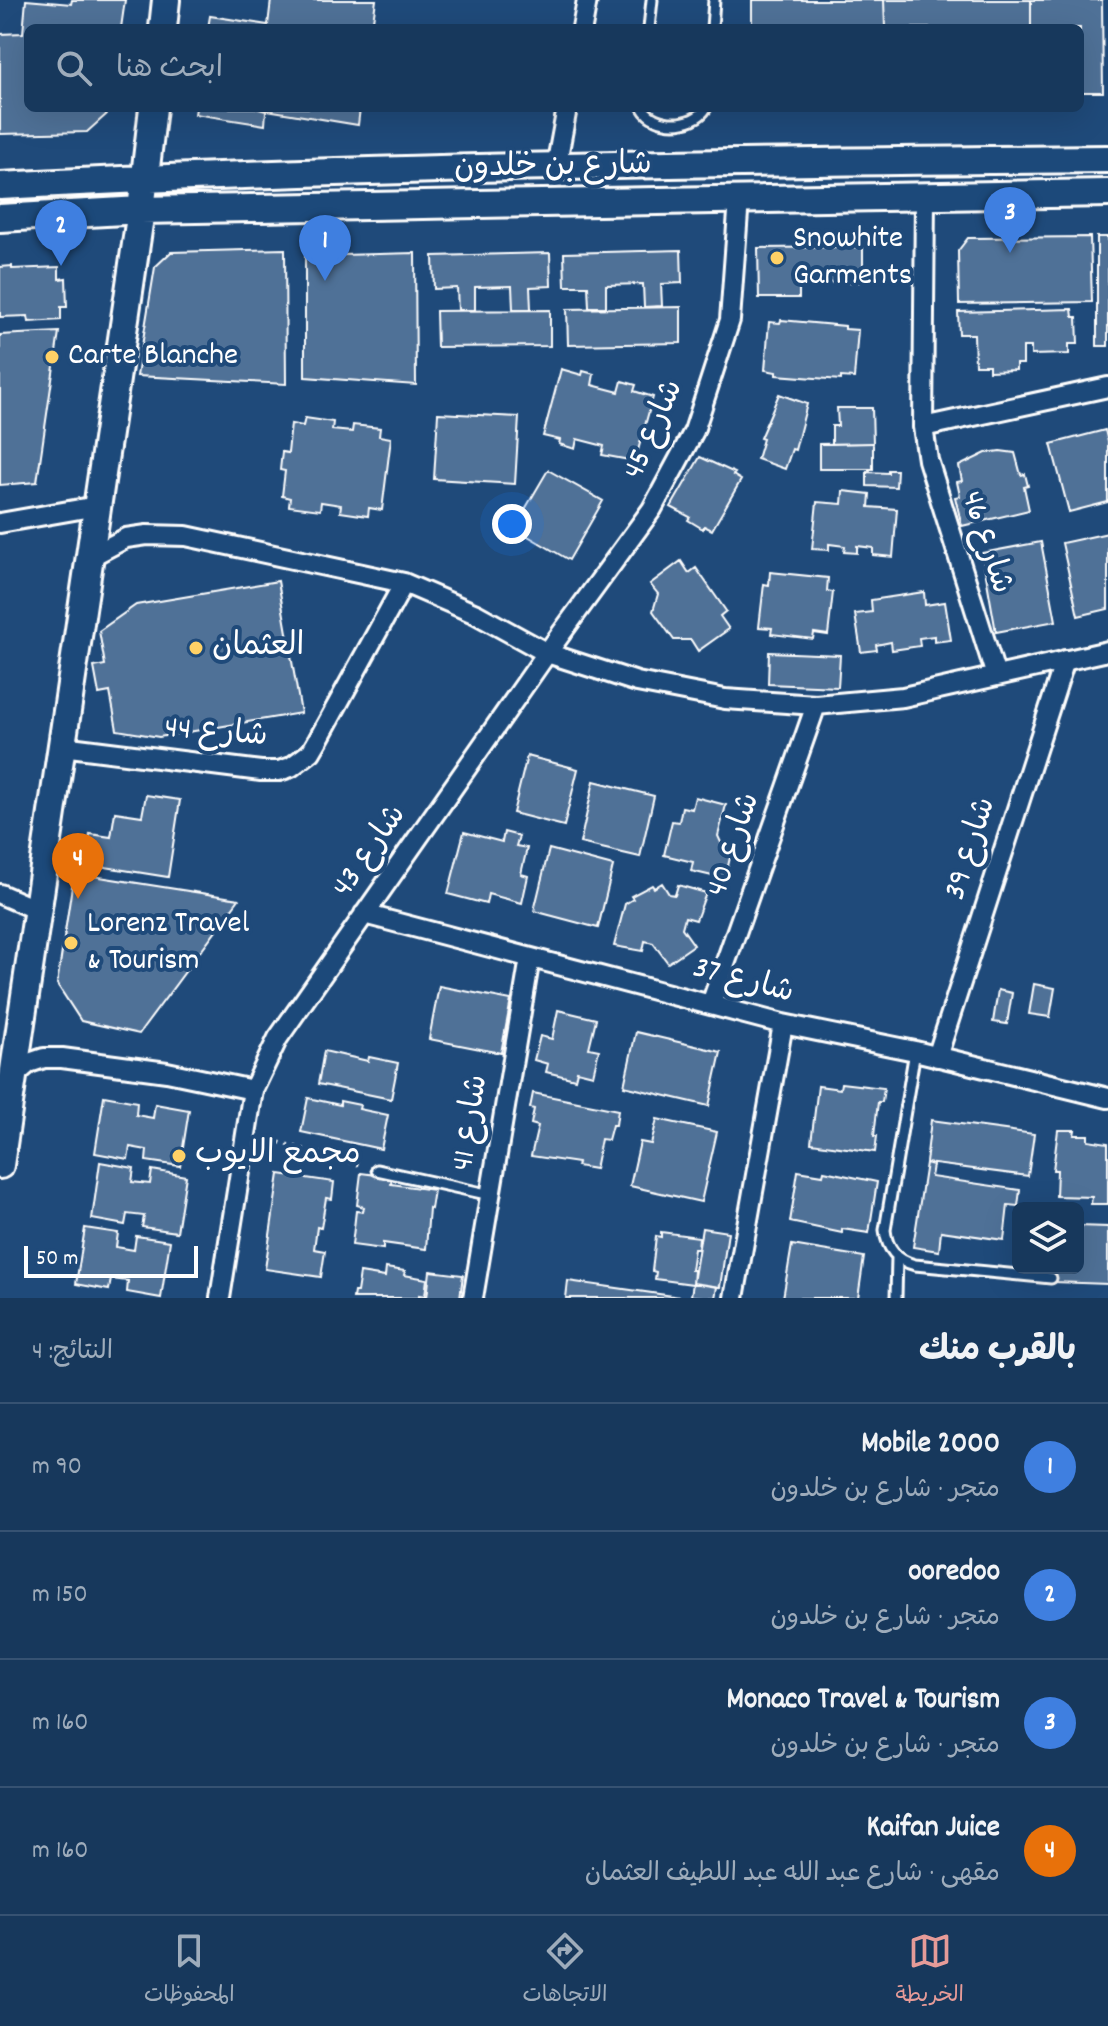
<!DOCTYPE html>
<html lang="ar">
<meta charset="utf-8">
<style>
body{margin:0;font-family:Dekko,"Playpen Sans Arabic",sans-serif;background:#244365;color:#f1f3f6;direction:rtl}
.controls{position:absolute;right:24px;bottom:24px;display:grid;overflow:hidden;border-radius:12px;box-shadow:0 8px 32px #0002}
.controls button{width:72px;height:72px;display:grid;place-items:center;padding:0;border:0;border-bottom:2px solid #365272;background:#17385c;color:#f1f3f6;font:40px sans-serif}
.scale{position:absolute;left:24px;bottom:20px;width:174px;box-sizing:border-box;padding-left:8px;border:4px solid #fff;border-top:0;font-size:22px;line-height:28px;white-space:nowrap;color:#fff;-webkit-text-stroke:6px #1f4a7a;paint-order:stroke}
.you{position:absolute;left:512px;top:524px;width:28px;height:28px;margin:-20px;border:6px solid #fff;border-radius:50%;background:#1a73e8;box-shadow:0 0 0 12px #1a73e833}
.badge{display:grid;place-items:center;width:52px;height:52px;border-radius:50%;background:#e69b98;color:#fff;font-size:26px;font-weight:700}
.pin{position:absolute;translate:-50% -66px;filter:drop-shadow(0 2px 4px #0008)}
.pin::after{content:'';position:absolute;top:42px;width:28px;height:24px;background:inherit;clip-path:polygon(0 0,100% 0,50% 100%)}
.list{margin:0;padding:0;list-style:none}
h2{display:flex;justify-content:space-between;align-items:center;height:104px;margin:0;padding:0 32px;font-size:34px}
h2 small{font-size:26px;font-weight:400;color:#9eacbb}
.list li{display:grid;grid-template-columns:52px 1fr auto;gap:24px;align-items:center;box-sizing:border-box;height:128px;padding:0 32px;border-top:2px solid #365272}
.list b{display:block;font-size:30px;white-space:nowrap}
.list p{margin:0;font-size:26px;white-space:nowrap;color:#9eacbb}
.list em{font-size:26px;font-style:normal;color:#9eacbb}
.icon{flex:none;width:44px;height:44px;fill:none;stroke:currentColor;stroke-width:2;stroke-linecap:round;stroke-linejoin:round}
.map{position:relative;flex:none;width:1108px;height:1298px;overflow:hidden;direction:ltr}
.search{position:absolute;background:#17385c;box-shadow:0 8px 32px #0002;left:24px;right:24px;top:24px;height:88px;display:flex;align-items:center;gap:20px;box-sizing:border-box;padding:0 28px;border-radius:12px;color:#9eacbb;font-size:30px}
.sheet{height:616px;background:#17385c}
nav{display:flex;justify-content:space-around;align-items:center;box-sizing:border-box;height:112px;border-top:2px solid #365272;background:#17385c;font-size:22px;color:#9eacbb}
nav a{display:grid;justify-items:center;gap:4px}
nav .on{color:#e69b98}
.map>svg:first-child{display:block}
.building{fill:#507197;stroke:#fff;stroke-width:2}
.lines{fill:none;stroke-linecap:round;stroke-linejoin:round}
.lane-casing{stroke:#fff;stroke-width:15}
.street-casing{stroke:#fff;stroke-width:24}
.secondary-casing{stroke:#fff;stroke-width:32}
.path{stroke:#fff;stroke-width:4;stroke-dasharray:2 6;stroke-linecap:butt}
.lane{stroke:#1f4a7a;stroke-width:9}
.street{stroke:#1f4a7a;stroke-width:18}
.secondary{stroke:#1f4a7a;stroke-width:26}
.poi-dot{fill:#ffd166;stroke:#1f4a7a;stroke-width:3}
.labels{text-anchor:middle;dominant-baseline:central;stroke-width:8;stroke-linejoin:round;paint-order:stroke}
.street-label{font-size:32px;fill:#fff;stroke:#1f4a7a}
.poi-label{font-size:32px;fill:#fff;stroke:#1f4a7a;text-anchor:start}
</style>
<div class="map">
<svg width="1108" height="1298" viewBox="0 0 1108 1298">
<rect width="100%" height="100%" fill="#1f4a7a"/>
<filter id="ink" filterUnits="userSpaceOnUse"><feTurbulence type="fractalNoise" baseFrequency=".0125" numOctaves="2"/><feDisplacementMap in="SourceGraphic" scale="16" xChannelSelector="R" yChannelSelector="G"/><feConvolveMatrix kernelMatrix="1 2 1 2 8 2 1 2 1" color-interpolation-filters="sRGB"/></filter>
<g filter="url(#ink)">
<path class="building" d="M26 0 71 4 72 0H125L121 28H28V108H108L107 114 87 132 0 134V34L23 33Z
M271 0H376L372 28H208L210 16 268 25Z
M752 0H884L885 28H752Z
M884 0H1031V28H885Z
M1031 0H1102L1103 92H1080V28H1031Z
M196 108H255L266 111 265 125 195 114Z
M255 108H360L358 125Z
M1090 237 1092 302 959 304 958 251 968 238Z
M1097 237H1108V346H1097Z
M863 247V282L799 283V298H759L758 248Z
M285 249 286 384 137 376 155 267 171 252Z
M681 250 682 283 661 284 662 306 644 307 643 284 606 285V307H589L588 286H565L564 253Z
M415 253 416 385 305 377V256Z
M550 253 551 286 530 287 531 309H513L512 286 475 287V310H458L457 288 434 289 433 256Z
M12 266V269L59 267V279L66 278 67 307H61V320L29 322 28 316 0 317V267Z
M681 307V343L568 345 567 309Z
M1072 309 1073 317H1077L1078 344H1069V354L1031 355V347H1023V364H1016V370L989 371V365H975L974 334H959L958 312Z
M550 310V346L437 347 436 311Z
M781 320 845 326V329L858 330 854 378 841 377V380L776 375V372L765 370 769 322 780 323Z
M59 332 37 482 0 485V335Z
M561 369 582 375 583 371 594 374 592 385 619 392 622 381 636 385 634 391 653 397 635 461 602 455 604 446 577 439 575 449 559 444 560 440 543 436Z
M779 394 807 404 795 450 792 449 785 469 757 459 763 439 760 438Z
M837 408H872L873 443 832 444V426H838Z
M438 413 519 417 515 484 434 479Z
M305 418 333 422 332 430 352 432 353 425 380 428 379 436 391 438 382 510 369 508 368 516 340 512 341 505 321 502 320 510 289 506 290 498 282 496 285 471 280 470 282 452 288 453 291 424 303 426Z
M1105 430 1108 442V502L1069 512 1051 444Z
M873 443V469H819V444Z
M1000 451 1015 453 1021 475 1025 474 1028 486 1024 487 1029 510 962 526 955 497 960 496 957 482 962 481 959 466 986 453Z
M700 457 735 473 733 475 741 480 712 530 704 526 703 529 688 520 690 517 671 507Z
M548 470 603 501 569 560 514 528Z
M888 470H897L896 487 867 486V472L888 473Z
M843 491 870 494 869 507 897 509 893 557 873 555V548L857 546V553L844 552 845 546 829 544V550L812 549 817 502 842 504Z
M1108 533V609L1078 616 1062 543Z
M1041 542 1056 621 996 632 982 553Z
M681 561 689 573 696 568 726 611 720 616 729 629 698 651 691 640H674L653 611 658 594 650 584Z
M770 572 828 578 827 591 833 592 828 635 814 633 813 639 771 634 772 628 759 627 764 584 769 585Z
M278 581 301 713 159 737 117 730 110 692 99 694 94 667 105 665 99 631 136 605Z
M924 592 925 605 945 602 951 640 934 642V636L919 638 920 646 892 650 891 642 876 645 877 650 861 652 855 614 872 612 871 600Z
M769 652 840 655 838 687 768 684Z
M527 756 578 769 564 826 513 813Z
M594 781 654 796 640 857 580 843Z
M146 795 180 800 168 877 86 864 90 834 111 837 115 812 142 816Z
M695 797 726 805 718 836 723 847 732 849 725 879 691 871 693 862 664 855 672 821 679 822 682 807 692 809Z
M464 832 502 842 504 832 519 836 516 846 527 848 521 874 528 876 522 903 488 894 486 904 448 894Z
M549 849 613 866 598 928 534 911Z
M74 873 239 899 139 1034 81 1021 57 984Z
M662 883 669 894 675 895 678 885 706 893 696 920 685 917 682 928 694 945 668 963 653 943 645 941 643 951 614 946 625 904 633 899 631 896 652 885 654 888Z
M1034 984 1055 988 1050 1017 1029 1014Z
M439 986 511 1000 501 1053 429 1039Z
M998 990 1012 993 1007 1024 993 1022Z
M558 1010 596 1019 589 1048 599 1050 593 1075 577 1071 575 1079 546 1072 548 1064 534 1060 540 1036 552 1039Z
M636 1032 721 1052 709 1106 624 1086Z
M324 1051 368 1061 369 1057 398 1063 391 1099 318 1084Z
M841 1083 884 1088 882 1102H878L874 1136H877L875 1152 811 1143 818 1086 840 1089Z
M533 1093 618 1110 616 1125H612L608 1140 601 1139 595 1169 577 1166 578 1163 531 1156 538 1126 531 1124 534 1109 530 1108Z
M104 1096 137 1102 136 1115 153 1118 155 1104 189 1110 180 1166 146 1161 147 1150 130 1147 128 1159 95 1153Z
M308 1098 340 1105V1101L360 1105 359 1109 388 1115 381 1149 301 1132Z
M657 1119 717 1132 701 1202 630 1186 640 1142 651 1144Z
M931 1120 1034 1134 1028 1176 926 1163Z
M1058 1130H1075L1074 1135H1088V1140L1108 1143V1204H1091L1092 1197 1056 1196 1057 1170H1053Z
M100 1162 134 1168 132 1182 150 1184 152 1170 186 1176 177 1232 142 1227 144 1216 127 1214 125 1225 92 1219Z
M926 1163 933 1165 931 1177 1020 1190 1018 1206 1008 1205 1004 1240 941 1231 939 1251 913 1247Z
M798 1171 823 1175 824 1171 877 1182 869 1233 842 1229V1233L790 1222Z
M361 1173 392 1177 391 1184 434 1190 431 1209 429 1208 426 1249 383 1243V1249L352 1245 356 1211 363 1212 364 1207 357 1205Z
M279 1174 334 1182 332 1199 326 1198 321 1228 317 1227 314 1249 325 1251 321 1277 265 1269Z
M1078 1226 1108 1227V1284L1054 1282 1055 1268H1078Z
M85 1228 118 1233 116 1247 134 1250 136 1236 170 1241 161 1298 127 1292 128 1281 111 1279 109 1290 76 1284Z
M702 1228 728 1232 720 1287 693 1283Z
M661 1232 699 1237 698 1249H694L691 1270H694L693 1284 655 1279 656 1272 652 1271 656 1236 661 1237Z
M792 1245 864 1257 858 1298H783Z
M386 1268 405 1271 404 1275 427 1279 425 1296 419 1295V1298H353L354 1292H357L360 1273 385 1277Z
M430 1271 463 1275 460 1298H427Z
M568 1281 687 1298H566Z
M693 1283 717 1287 715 1298 691 1296Z"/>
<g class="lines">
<defs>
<path id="lane" d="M649 28 652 0
M712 28 714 0
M643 108C654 128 694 128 706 108
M915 1051 885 1230C887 1249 896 1260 915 1265L1051 1278
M377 1170 491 1195
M896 1298 897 1257"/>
<path id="street" d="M582 28 587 0
M556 167 567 108
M925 196 923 427 928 460 996 676
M923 427 1108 387
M0 523 97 506
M90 557 126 538 147 535 186 536 404 583 476 614 547 653 637 682 725 699 816 705 903 697 1108 651
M62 746 261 771H279L291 767 311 752 318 740 404 583
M0 894 37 910
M364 914 783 1024 915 1051 1108 1098
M711 1004 816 705
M937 1057 1065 660
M14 1076 29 1063 44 1058H62L167 1072 253 1090
M220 1298 253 1090 278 1038 547 653 652 509 694 431 730 320 739 199
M473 1298 530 958
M734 1298 783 1024"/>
<path id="secondary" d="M163 28 166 0
M0 186C369 166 739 162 1108 159
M0 218 141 210 1108 193
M0 1165 141 210 153 108"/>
</defs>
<use href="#lane" class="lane-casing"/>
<use href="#street" class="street-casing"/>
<use href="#secondary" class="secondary-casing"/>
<path class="path" d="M264 1138 363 1166"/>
<use href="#lane" class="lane"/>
<use href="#street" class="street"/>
<use href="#secondary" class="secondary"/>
</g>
</g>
<g class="poi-dot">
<circle cx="777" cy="258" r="8"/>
<circle cx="52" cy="357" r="8"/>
<circle cx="196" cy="648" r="8"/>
<circle cx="71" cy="943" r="8"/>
<circle cx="179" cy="1156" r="8"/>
</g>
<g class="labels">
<g class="street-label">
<text transform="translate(553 168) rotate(-1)">شارع بن خلدون</text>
<text transform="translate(655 430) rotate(-66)">شارع 45</text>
<text transform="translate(985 543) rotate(72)">شارع 46</text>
<text transform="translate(216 734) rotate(5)">شارع 44</text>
<text transform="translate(735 845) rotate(-71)">شارع 40</text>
<text transform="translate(972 849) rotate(-72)">شارع 39</text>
<text transform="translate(371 852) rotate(-55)">شارع 43</text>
<text transform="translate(743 982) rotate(15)">شارع 37</text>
<text transform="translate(472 1123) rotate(-81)">شارع 41</text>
</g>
<g class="poi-label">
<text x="793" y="240">Snowhite<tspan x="793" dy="37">Garments</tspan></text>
<text x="68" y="357">Carte Blanche</text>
<text x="212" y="648">العثمان</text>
<text x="87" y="925">Lorenz Travel<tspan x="87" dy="37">&amp; Tourism</tspan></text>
<text x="195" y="1156">مجمع الايوب</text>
</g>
</g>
</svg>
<div class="controls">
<button><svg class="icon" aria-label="layers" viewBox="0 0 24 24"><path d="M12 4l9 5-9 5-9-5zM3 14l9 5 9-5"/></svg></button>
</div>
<div class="scale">50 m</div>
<div class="you"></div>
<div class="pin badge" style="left:325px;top:281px;background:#3f7fe0">1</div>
<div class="pin badge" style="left:61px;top:266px;background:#3f7fe0">2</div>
<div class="pin badge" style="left:1010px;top:253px;background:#3f7fe0">3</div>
<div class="pin badge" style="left:78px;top:899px;background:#e8710a">4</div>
<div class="search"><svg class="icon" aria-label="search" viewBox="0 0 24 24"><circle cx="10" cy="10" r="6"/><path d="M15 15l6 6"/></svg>ابحث هنا</div>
</div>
<section class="sheet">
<h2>بالقرب منك<small>النتائج: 4</small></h2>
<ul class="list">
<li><span class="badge" style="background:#3f7fe0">1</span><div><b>Mobile 2000</b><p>متجر · شارع بن خلدون</p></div><em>90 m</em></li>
<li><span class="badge" style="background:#3f7fe0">2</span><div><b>ooredoo</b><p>متجر · شارع بن خلدون</p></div><em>150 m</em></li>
<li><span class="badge" style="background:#3f7fe0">3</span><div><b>Monaco Travel &amp; Tourism</b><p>متجر · شارع بن خلدون</p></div><em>160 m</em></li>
<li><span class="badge" style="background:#e8710a">4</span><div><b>Kaifan Juice</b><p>مقهى · شارع عبد الله عبد اللطيف العثمان</p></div><em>160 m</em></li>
</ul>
</section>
<nav>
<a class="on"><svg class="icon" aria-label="map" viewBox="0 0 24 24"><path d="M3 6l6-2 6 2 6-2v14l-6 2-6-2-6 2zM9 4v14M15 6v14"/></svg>الخريطة</a>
<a><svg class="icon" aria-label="directions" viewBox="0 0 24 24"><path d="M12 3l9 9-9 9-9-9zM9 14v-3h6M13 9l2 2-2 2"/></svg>الاتجاهات</a>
<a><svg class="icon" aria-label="saved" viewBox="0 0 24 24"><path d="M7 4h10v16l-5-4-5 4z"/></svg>المحفوظات</a>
</nav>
